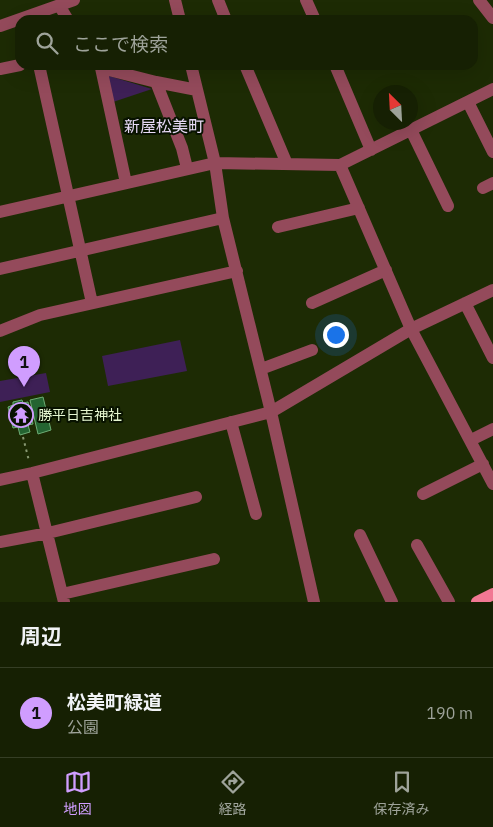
<!DOCTYPE html>
<html lang="ja">
<meta charset="utf-8">
<style>
body{margin:0;font-family:"IBM Plex Sans","Noto Sans JP",sans-serif;background:#232d12;color:#f1f3f6}
.compass{position:absolute;left:373px;top:85px;width:45px;height:45px;border-radius:50%;background:#162003;box-shadow:0 5px 20px #0002;rotate:336deg}
.you{position:absolute;left:335px;top:334px;width:18px;height:18px;margin:-12px;border:4px solid #fff;border-radius:50%;background:#1a73e8;box-shadow:0 0 0 8px #1a73e833}
.badge{display:grid;place-items:center;width:32px;height:32px;border-radius:50%;background:#d09dff;color:#111;font-size:16px;font-weight:700}
.pin{position:absolute;translate:-50% -41px;filter:drop-shadow(0 1px 2px #0008)}
.pin::after{content:'';position:absolute;top:26px;width:18px;height:15px;background:inherit;clip-path:polygon(0 0,100% 0,50% 100%)}
.list{margin:0;padding:0;list-style:none}
h2{display:flex;justify-content:space-between;align-items:center;height:65px;margin:0;padding:0 20px;font-size:21px}
h2 small{font-size:16px;font-weight:400;color:#9ea39a}
.list li{display:grid;grid-template-columns:32px 1fr auto;gap:15px;align-items:center;box-sizing:border-box;height:90px;padding:0 20px;border-top:1px solid #353e25}
.list b{display:block;font-size:19px;white-space:nowrap}
.list p{margin:0;font-size:16px;white-space:nowrap;color:#9ea39a}
.list em{font-size:16px;font-style:normal;color:#9ea39a}
.icon{flex:none;width:28px;height:28px;fill:none;stroke:currentColor;stroke-width:2;stroke-linecap:round;stroke-linejoin:round}
.map{position:relative;flex:none;width:493px;height:602px;overflow:hidden}
.search{position:absolute;background:#162003;box-shadow:0 5px 20px #0002;left:15px;right:15px;top:15px;height:55px;display:flex;align-items:center;gap:12px;box-sizing:border-box;padding:0 18px;border-radius:15px;color:#9ea39a;font-size:19px}
.sheet{height:155px;background:#162003}
nav{display:flex;justify-content:space-around;align-items:center;box-sizing:border-box;height:70px;border-top:1px solid #353e25;background:#162003;font-size:14px;color:#9ea39a}
nav a{display:grid;justify-items:center;gap:2px}
nav .on{color:#d09dff}
.map>svg:first-child{display:block}
.green{fill:#3e2056}
.building{fill:#246431;stroke:#6dad75}
.lines{fill:none;stroke-linecap:round;stroke-linejoin:round}
.path{stroke:#889872;stroke-width:2;stroke-dasharray:2.5 4;stroke-linecap:butt}
.minor{stroke:#944a5b;stroke-width:12}
.major{stroke:#f17893;stroke-width:12}
.labels{text-anchor:middle;dominant-baseline:central;stroke-width:4;stroke-linejoin:round;paint-order:stroke}
.poi-label{font-size:14px;fill:#e6f7d1;stroke:#081200;text-anchor:start}
.quarter-label{font-size:16px;fill:#e8daf6;stroke:#081200}
</style>
<div class="map">
<svg width="493" height="602" viewBox="0 0 493 602">
<rect width="100%" height="100%" fill="#1d2b04"/>
<path class="green" d="M106 75 152 89 113 102Z
M180 340 187 371 108 386 102 356Z
M46 373 50 392 0 402V381Z"/>
<path class="building" d="M43 397 51 430 38 434 30 400Z
M22 400 23 403 28 402 33 424 28 425 30 432 20 435 18 427 13 428 8 407 13 405V402Z"/>
<g class="lines">
<path class="path" d="M23 437 29 461"/>
<path class="minor" d="M175 0 180 20
M218 0 226 20
M306 0 315 20
M479 0 493 18
M59 5 68 20
M0 26 74 0
M39 65 92 303
M99 65 101 68 156 82 197 90
M191 65 215 163 223 218 271 412 314 602
M245 65 287 164
M335 65 371 150
M101 68 126 183
M0 69 20 65
M156 82 182 148 187 168
M468 102 493 152
M411 130 448 206
M340 165 411 329 493 484
M483 188 493 183
M0 212 215 163 340 165 493 89
M278 227 359 208
M0 269 223 218
M312 303 386 270
M465 303 493 358
M0 331 40 315 237 271
M261 369 312 350
M231 422 256 514
M471 440 493 429
M32 473 64 602
M0 480 32 473 271 412 411 329 493 290
M423 494 483 464
M360 535 392 602
M0 542 48 533 196 497
M417 545 449 602
M62 594 214 559"/>
<path class="major" d="M477 602 493 594"/>
</g>
<defs>
<symbol id="temple-ring" viewBox="-11 -11 22 22"><circle r="9.5" fill="#081200" stroke="#d09dff" stroke-width="1.5"/><path d="M0-6L5-2H3V0L6.5 2.5H4V6H1.5V3h-3V6H-4V2.5H-6.5L-3 0V-2H-5Z" fill="#d09dff"/></symbol>
</defs>
<g fill-rule="evenodd">
<use href="#temple-ring" x="7" y="401" width="28" height="28"/>
</g>
<g class="labels">
<g class="poi-label">
<text x="38" y="415">勝平日吉神社</text>
</g>
<g class="quarter-label">
<text x="164" y="126">新屋松美町</text>
</g>
</g>
</svg>
<svg class="compass" viewBox="-18 -18 36 36"><path d="M0-13l5 13h-10z" fill="#e53935"/><path d="M0 13l5-13h-10z" fill="#9ea39a"/></svg>
<div class="you"></div>
<div class="pin badge" style="left:24px;top:387px">1</div>
<div class="search"><svg class="icon" aria-label="search" viewBox="0 0 24 24"><circle cx="10" cy="10" r="6"/><path d="M15 15l6 6"/></svg>ここで検索</div>
</div>
<section class="sheet">
<h2>周辺<small></small></h2>
<ul class="list">
<li><span class="badge">1</span><div><b>松美町緑道</b><p>公園</p></div><em>190 m</em></li>
</ul>
</section>
<nav>
<a class="on"><svg class="icon" aria-label="map" viewBox="0 0 24 24"><path d="M3 6l6-2 6 2 6-2v14l-6 2-6-2-6 2zM9 4v14M15 6v14"/></svg>地図</a>
<a><svg class="icon" aria-label="directions" viewBox="0 0 24 24"><path d="M12 3l9 9-9 9-9-9zM9 14v-3h6M13 9l2 2-2 2"/></svg>経路</a>
<a><svg class="icon" aria-label="saved" viewBox="0 0 24 24"><path d="M7 4h10v16l-5-4-5 4z"/></svg>保存済み</a>
</nav>
